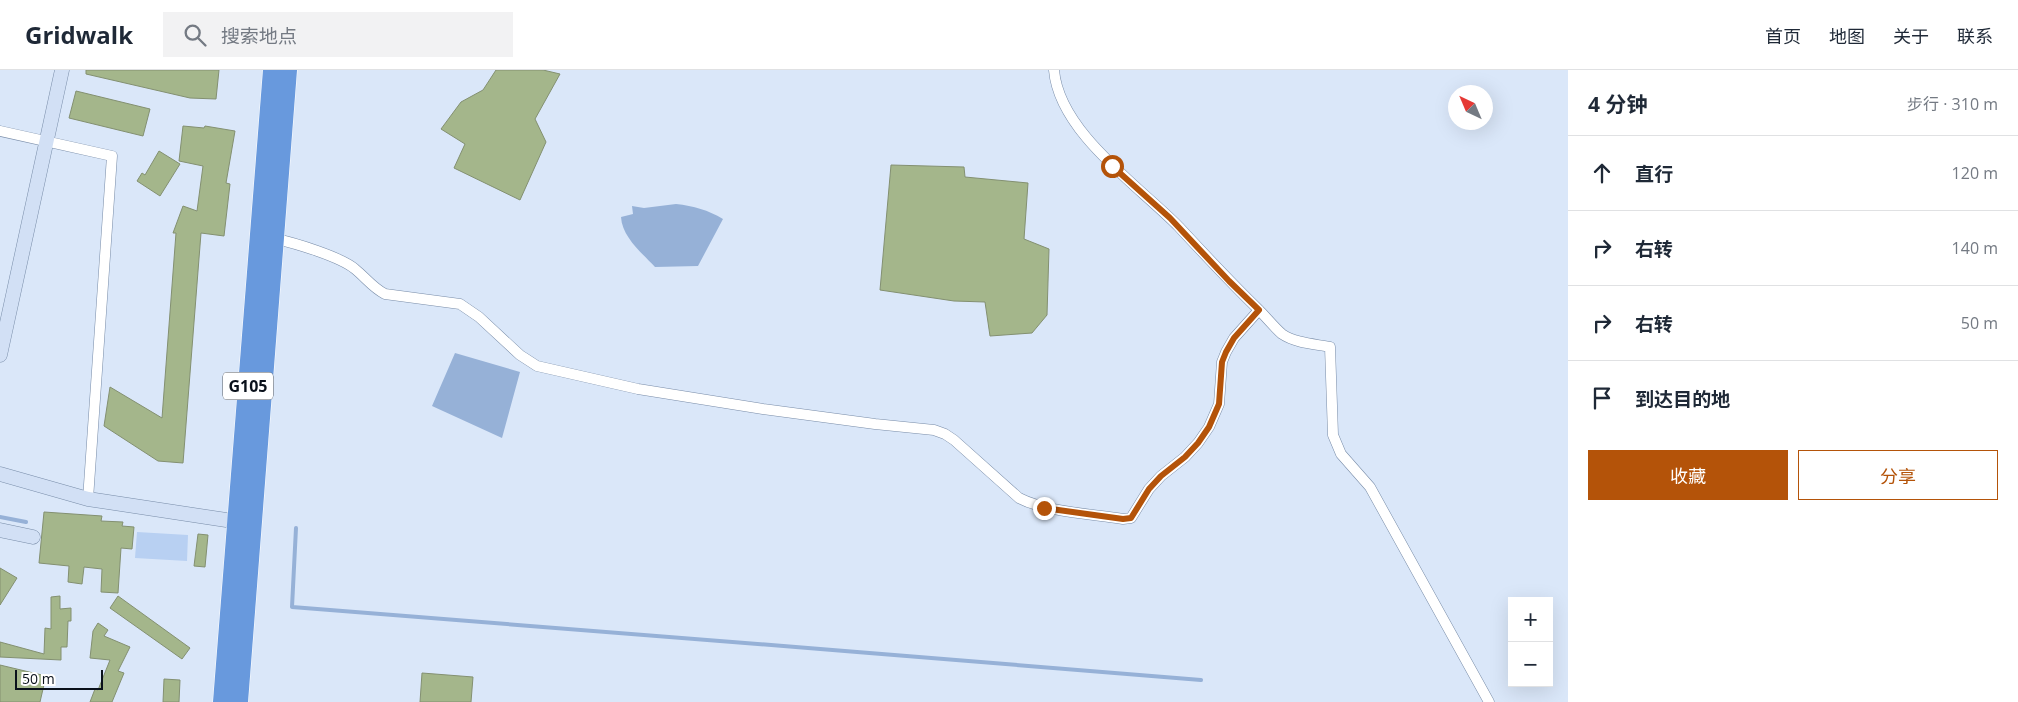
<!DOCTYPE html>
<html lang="zh">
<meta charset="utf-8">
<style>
body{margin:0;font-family:"Open Sans","Noto Sans SC",sans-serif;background:#f2f2f3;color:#1f2937}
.controls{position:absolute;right:15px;bottom:15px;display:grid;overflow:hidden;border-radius:0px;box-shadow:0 5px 20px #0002}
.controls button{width:45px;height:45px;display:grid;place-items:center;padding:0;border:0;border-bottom:1px solid #e0e1e3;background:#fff;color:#1f2937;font:25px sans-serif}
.compass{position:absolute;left:1448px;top:15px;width:45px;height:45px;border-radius:50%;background:#fff;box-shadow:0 5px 20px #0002;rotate:316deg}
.scale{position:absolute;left:15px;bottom:12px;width:88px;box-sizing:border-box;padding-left:5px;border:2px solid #0a111b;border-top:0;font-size:14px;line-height:18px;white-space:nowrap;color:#0a111b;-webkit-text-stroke:4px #fff;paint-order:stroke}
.stop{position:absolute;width:15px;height:15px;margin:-11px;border:4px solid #b45309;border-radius:50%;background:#fff}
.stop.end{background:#b45309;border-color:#fff;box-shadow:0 1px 5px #0008}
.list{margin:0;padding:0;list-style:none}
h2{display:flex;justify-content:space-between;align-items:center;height:65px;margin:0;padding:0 20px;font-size:21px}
h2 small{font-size:16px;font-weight:400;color:#747a83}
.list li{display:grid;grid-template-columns:32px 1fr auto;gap:15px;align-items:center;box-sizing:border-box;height:75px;padding:0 20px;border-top:1px solid #e0e1e3}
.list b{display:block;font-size:19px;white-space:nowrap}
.list em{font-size:16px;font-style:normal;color:#747a83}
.actions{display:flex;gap:10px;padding:15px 20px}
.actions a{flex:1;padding:11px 0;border:1px solid #b45309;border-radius:0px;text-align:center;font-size:18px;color:#b45309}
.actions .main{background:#b45309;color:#fff}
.icon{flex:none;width:28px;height:28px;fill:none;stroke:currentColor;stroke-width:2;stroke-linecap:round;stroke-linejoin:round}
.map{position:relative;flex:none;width:1568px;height:632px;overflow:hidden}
header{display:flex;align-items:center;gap:30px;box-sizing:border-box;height:70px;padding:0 25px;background:#fff;border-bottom:1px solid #e0e1e3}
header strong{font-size:24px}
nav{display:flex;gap:28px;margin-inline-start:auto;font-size:18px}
.search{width:350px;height:45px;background:#f2f2f3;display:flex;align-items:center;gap:12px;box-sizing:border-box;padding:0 18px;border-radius:0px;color:#747a83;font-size:19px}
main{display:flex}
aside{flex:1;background:#fff}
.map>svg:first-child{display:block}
.green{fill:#b8d0f2}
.water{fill:#96b1d7}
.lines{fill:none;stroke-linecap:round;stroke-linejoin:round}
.stream{stroke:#96b1d7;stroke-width:4}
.building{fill:#a4b68b;stroke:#839071}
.street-casing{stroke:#788ca8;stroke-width:11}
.secondary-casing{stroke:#788ca8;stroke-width:15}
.highway-casing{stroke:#fff;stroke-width:19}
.street{stroke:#fff;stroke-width:10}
.secondary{stroke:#d2e0f5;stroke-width:14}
.highway{stroke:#6899dd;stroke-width:18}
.route{stroke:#b45309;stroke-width:6}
.labels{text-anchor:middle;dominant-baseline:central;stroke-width:4;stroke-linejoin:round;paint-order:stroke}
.shield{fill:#fff;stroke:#54585f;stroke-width:1}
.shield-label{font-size:16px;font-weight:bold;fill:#0a111b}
</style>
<header>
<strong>Gridwalk</strong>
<div class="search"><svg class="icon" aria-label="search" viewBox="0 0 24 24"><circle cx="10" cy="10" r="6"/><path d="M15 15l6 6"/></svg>搜索地点</div>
<nav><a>首页</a><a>地图</a><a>关于</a><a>联系</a></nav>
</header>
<main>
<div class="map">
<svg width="1568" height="632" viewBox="0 0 1568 632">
<rect width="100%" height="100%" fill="#dae7f9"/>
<path class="green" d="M137 462 188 465 187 491 135 488Z"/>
<path class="water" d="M676 134C694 136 708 140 723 149L698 196 655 197C642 183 622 167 621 147L633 144 632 136 644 138Z
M455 283 520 302 502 368 432 336Z"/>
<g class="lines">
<path class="stream" d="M0 447 26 452
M296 458 292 537C595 559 898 586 1201 610"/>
</g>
<path class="building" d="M86 0H219L216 29 190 28 86 4Z
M496 0H543L560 4 535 49 546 72 520 130 454 98 465 74 441 59 461 32 483 20Z
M76 21 150 39 143 66 69 48Z
M183 56 204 58 205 56 235 61 226 113 230 114 224 166 201 163 183 393 158 391 104 356 110 317 162 348 176 163H173L183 136 197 141 203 96 179 91Z
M159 81 180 94 160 126 137 111 142 103 145 105Z
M891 95 964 97 965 107 1028 113 1024 169 1049 179 1047 245 1032 263 990 266 985 232 954 231 880 220Z
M44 442 102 446 101 451 123 452 122 456 134 457 132 479 121 478 118 523 101 522 102 499 84 497 82 514 68 512 69 496 39 493Z
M198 464 208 465 205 497 194 496Z
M0 498 17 508 0 535Z
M60 526V539L71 538V551H68L67 577H61V590L0 587V572L44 584 45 558 51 559V527Z
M118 526 190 578 182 589 110 538Z
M98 553 108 560 104 566 130 577 118 601 124 603 112 632H90L95 619 98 620 110 590 90 588 93 561Z
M0 595 46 606 40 632H0Z
M422 603 473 607 471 632H420Z
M164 609 180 610 179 632H163Z"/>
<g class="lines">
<defs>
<path id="street" d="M1054 0C1059 62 1139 116 1179 157 1205 185 1231 213 1258 239 1266 247 1274 257 1282 264 1295 273 1315 274 1330 277L1333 365 1341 384 1370 417 1489 632
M0 61 112 86 88 429
M276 169C295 173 341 187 355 199 366 208 373 218 385 224L460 234 479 247 520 285 537 296 638 319 763 339 875 354 934 360 945 364 954 370 1019 428C1046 442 1092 444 1123 449L1131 448 1149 419 1161 406 1185 387 1198 373 1209 357 1219 334 1222 292 1226 282 1234 268 1259 240"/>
<path id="secondary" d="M0 285 62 0
M0 404 88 429 246 453
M0 460 33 467"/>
<path id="highway" d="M222 632 272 0
M239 632 288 0"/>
</defs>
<use href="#street" class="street-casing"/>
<use href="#secondary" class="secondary-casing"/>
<use href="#highway" class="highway-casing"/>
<use href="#street" class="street"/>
<use href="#secondary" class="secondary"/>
<use href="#highway" class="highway"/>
</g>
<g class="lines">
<path class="route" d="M1044 438 1123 449 1131 448 1149 419 1161 406 1185 387 1198 373 1209 357 1219 334 1222 292 1226 282 1234 268 1259 240 1229 211 1170 148 1112 96"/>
</g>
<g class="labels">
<rect class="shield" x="223" y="302.5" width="50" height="27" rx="4"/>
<g class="shield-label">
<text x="248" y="316">G105</text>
</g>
</g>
</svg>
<div class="controls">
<button>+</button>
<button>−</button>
</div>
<svg class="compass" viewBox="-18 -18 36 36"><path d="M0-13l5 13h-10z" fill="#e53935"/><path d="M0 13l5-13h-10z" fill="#747a83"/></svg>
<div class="scale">50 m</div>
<div class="stop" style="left:1112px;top:96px"></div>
<div class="stop end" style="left:1044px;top:438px"></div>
</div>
<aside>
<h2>4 分钟<small>步行 · 310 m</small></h2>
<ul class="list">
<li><svg class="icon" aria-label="ahead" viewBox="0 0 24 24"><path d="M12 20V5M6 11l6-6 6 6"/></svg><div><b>直行</b></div><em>120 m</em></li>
<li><svg class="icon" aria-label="right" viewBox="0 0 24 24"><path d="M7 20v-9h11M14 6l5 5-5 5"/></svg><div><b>右转</b></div><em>140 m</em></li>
<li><svg class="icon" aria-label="right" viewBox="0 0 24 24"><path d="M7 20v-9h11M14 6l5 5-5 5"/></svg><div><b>右转</b></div><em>50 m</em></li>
<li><svg class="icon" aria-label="arrive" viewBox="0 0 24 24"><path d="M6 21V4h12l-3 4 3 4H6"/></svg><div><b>到达目的地</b></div></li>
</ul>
<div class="actions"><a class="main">收藏</a><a>分享</a></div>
</aside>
</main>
